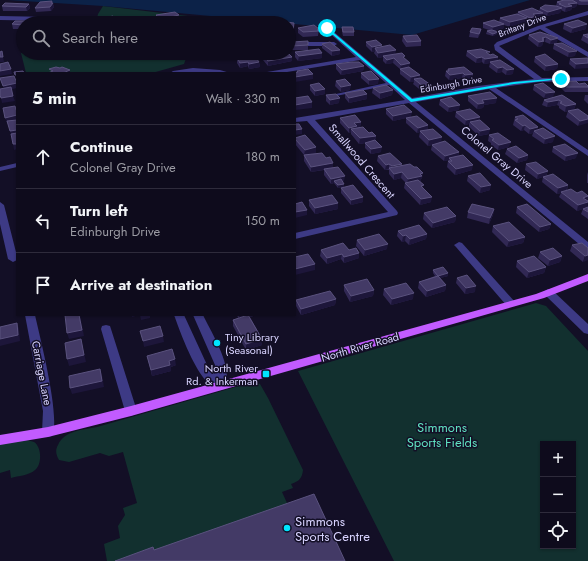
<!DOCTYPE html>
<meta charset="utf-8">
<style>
body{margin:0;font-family:Jost,sans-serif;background:#1c1929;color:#f1f3f6}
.controls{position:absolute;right:12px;bottom:12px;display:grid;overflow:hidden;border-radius:0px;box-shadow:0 1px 3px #0004}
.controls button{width:36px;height:36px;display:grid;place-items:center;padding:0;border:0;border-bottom:1px solid #2e2b3b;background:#0e0b1c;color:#f1f3f6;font:20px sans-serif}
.stop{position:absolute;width:12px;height:12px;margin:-9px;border:3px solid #00e5ff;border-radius:50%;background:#fff}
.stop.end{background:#00e5ff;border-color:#fff;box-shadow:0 1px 4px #0008}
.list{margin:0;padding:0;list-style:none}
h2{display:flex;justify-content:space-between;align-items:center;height:52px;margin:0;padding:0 16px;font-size:17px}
h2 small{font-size:13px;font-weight:400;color:#9b9ba3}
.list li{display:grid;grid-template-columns:26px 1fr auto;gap:12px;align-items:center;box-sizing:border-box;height:64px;padding:0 16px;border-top:1px solid #2e2b3b}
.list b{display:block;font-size:15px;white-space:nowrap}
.list p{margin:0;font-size:13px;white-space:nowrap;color:#9b9ba3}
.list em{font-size:13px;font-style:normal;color:#9b9ba3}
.icon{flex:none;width:22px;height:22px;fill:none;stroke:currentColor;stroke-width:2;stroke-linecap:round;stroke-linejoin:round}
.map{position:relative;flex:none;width:588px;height:561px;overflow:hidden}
.search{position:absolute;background:#0e0b1c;box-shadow:0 1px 3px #0004;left:16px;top:16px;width:280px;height:44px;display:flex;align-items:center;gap:10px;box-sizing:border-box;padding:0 14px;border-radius:22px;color:#9b9ba3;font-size:15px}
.panel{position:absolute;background:#0e0b1c;box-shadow:0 1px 3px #0004;left:16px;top:72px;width:280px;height:244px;border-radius:0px}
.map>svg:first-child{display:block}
.green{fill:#12302f;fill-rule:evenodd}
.water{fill:#0c2248}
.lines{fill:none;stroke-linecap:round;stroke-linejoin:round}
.minor{fill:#3d3a85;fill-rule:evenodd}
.major{fill:#c25bff;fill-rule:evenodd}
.wall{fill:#312854}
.shaded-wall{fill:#1d163a}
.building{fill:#433a66;stroke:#5a527e}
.route{fill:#00e5ff}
.poi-dot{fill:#00e5ff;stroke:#130f26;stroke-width:1.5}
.labels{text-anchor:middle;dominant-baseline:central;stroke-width:3;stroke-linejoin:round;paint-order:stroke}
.far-street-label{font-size:9px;fill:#d9d4ff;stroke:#130f26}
.street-label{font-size:11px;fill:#d9d4ff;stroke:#130f26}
.poi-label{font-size:11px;fill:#d9d4ff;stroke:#130f26;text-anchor:start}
.near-park-label{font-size:13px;fill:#5fe0c0;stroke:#130f26}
.near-poi-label{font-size:13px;fill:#d9d4ff;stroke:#130f26;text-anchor:start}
</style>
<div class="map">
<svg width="588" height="561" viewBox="0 0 588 561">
<rect width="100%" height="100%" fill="#130f26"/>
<path class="green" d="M103 6 205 18 201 23H96L98 14Z
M21 53H188L184 64 152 73H26Z
M536 303 546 306 588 351V561H394L298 371ZM543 444H573V546H543Z
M253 382 260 384 268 398 303 470C302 479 299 481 291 484L293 488 282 492 292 514 149 561H107L104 544 120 538 118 526 125 515 123 508 137 503 123 452 109 456 100 453 69 462 59 460C56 455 55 450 58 445 65 430 83 430 97 427Z
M24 440C27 440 31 441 34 442 42 447 42 465 35 470 30 475 18 476 11 478L10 470 0 473V443Z"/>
<path class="water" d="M7 0H530L412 35 103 6Z"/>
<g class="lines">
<path class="minor" d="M588 11V15L545 27 588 52V57L540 29 499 46 542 78 588 77V81L539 82 496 88 588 150V156L489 89 416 102 588 242V250L585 249 409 103 315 120 397 211 398 213 397 215 295 239V233L388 212 307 121 295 122V118L405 100 389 85 336 96V94L386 83 360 60 281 73H266L267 72 356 57 325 29 324 28 327 26 412 98 478 86 534 79 495 50 494 45 497 42 538 26Z
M0 16 52 17 55 19 52 21 0 20Z
M289 42H334L337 44 334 46H289Z
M193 68 220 70 230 73H170L173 71Z
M17 163V167L0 171V167Z
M0 202 4 205 17 256V260L13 262 8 259 0 224Z
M459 242 462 243 515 302 516 304 515 306H507L456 247 454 245Z
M548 289 552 290 588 324V334L584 333 544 294 543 292Z
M25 315H35C40 338 61 418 52 436L48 437 44 436 42 432 43 411Z
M174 315H184L208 367 215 374V365L193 315H203C212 334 235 369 224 389 202 396 180 331 174 315Z
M106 325 110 326 111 329 137 411 135 414 131 416 127 414 125 411 101 329 102 326Z"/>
<path class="major" d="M588 274V281L544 298 131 416 48 437 0 445V435L48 427 131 406 536 294Z"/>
</g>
<path class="wall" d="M564 0H588V5H579L577 4 576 7 572 8 571 10 565 12 561 10 560 13 547 16 542 14V18H536L535 20 529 22 526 21V23L510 27 504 25V28L494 31 498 32 497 34 493 36 486 34 487 31 489 30 483 28V23L499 22 500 18 517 15 518 12 539 11 540 8 556 6 557 2Z
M52 1 54 7 51 11 36 12 35 8Z
M29 4 30 8 27 11H3L2 6Z
M156 15H179L180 19 165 23H156L154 22V18L157 17Z
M113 16V23H99V22Z
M35 21 36 23H23V29H13L12 24Z
M201 22 219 23H201Z
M289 23 294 27 293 36 289 35Z
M564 24 586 29 571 33 563 29Z
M342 27 354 32V36H343L342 32Z
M298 28 319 29 318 36 303 37 298 33Z
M481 29 480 34 478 38 469 37 470 32Z
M540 32 557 43 550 44 545 42H543L542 46 538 47 528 39 529 35Z
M588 34V44L581 40 583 35Z
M403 36 421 41V46L406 47 402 41Z
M292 42 308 45V50H292Z
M366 42 382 45V47L405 59 409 67 420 75V78L431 85V90L423 92 413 84 414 82H410L400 74V69L393 63 386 64 383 61V57L378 58 374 53 375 51 372 52 366 46Z
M322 44 340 50V54L332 56 322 48Z
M554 44 575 56 568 57 553 49Z
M467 51 489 54 498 57 497 61 513 74 506 75 502 72 497 73 489 67 490 63 484 64 482 62 476 63 466 56Z
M295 52 322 58 298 61 295 57Z
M195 53H220L218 57 195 55Z
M263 55 292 57V61L268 66 263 60Z
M535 57 558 64 557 69 545 71 534 62Z
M237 58 259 62 260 67 249 69 248 66 240 68 237 63Z
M588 58 575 69 569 64 570 59Z
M336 64 364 66 363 71 341 75 336 69Z
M448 69 473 74 472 79 465 80 462 78 449 80 445 76 446 71H447Z
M361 73 378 84 369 85 361 78Z
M336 81 350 90 341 92 335 86Z
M561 82 579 84 588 86V92H565L560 87Z
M310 85 325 89V94L315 96 310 90Z
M534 85 553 97 544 98 533 90Z
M373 88 393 90 392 95 380 99 372 93Z
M345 93 367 99 349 103 345 98Z
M326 95 339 103 330 105 326 101Z
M562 95 576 104 574 109 565 112 559 108V106L557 105 547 107 542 105 544 100Z
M585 95H588V104L584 100Z
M468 96 496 103 484 105 483 108 477 109 468 101Z
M440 100 459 110 448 112 439 105Z
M386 109 411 117 428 125V130L442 142 459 152 458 156 472 170 455 175 447 167 448 161H449V160L444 161 431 150 432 145 428 146 419 137 420 132 417 133 406 123V118L393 121 386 114Z
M568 111 588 116 578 126 566 117Z
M456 112 479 120 489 134 479 136 469 127V124L465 125 455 117Z
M515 117 537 130 553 142 544 144 532 136 533 133 529 134 524 130 521 131 513 125Z
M340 118 361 122 360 127 357 128 376 136 375 141 381 152 371 154 365 148V143H366L359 144 351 134V132L349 133 340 123Z
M489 135 509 147 498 150 491 145V143L488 141Z
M295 138 316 153 304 155 295 144Z
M553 147 576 158 565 161 552 152Z
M507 149 528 155 527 160 517 163 505 154Z
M304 155 326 158 333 163V168L344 181 342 182 344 184V187L338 188 334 183 331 184 324 175V170L311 172 304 161Z
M378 156 402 164V165L422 179H421V181L420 182 431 202 420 205 404 188 405 183H406L401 178 394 180 389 174V170H385L377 161Z
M526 164 548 171 546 176 568 185 567 190 588 196 587 201V207H588V219L581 214 583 209 577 211 559 197 561 193 557 194 542 182 543 177 537 179 525 170Z
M588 172V183H587V175Z
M468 176 490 190 480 193 467 181Z
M341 188 363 197V202L351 205 341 193Z
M309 200 338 203V209L315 214 309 206Z
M517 207 551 224 549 229 539 232 516 213Z
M494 209 493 215 489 224 467 218 468 212Z
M424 213 456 216 455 222 432 228 423 219Z
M493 226 525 237 523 243 507 247 492 232Z
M398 231 427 234 426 239 409 245 405 241 402 242 397 236Z
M357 240 387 249 364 256 356 246Z
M572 245 588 248 583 262 570 251Z
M321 250H349L359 253V258L344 263 341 259 327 264 320 256Z
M540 252 562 256 560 262 548 266 538 258Z
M517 261 546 267 544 273 527 278 516 267Z
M433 270 448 276 440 278 446 285 445 291 426 297 418 288 419 282 435 276 433 273Z
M457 278 475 292 465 294 456 283Z
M344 285 374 290 373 296 350 302 344 291Z
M384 289 413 299 391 305 383 295Z
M336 299 335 305 301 315 296 306V300Z
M237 315H257L250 317 262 339V345L246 350 233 326V320L238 318Z
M147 356 176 365 171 367V371L152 376Z"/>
<path class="shaded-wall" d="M52 1 54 7 51 11 50 7 51 3Z
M577 3 576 7 572 8 571 10 565 12 566 7 568 4Z
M29 4 30 8 27 11 26 7Z
M562 8 560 13 547 16 548 12Z
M543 13 542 18H536L535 20 529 22 530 18 533 14Z
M179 15 180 19 165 23H160L159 20Z
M527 18 526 23 510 27V22Z
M504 24V28L492 31 493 27Z
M587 24 586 29 571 33 573 28Z
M481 29 480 34 478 38 479 34Z
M498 32 497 34 493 36V34Z
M546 37 545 42H543L542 46 538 47 539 42 542 38Z
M558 38 557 43 550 44 551 40Z
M382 45 381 50 375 48V51L372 52V47Z
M340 50V54L332 56V51Z
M396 50 395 55 378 58V53Z
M2 51 4 62H0V57Z
M577 51 575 56 568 57 569 52Z
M217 53H220L218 57Z
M322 53V58L298 61 299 56Z
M292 57V61L268 66V61Z
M482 57V62L476 63 477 58Z
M498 57 497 62H490V63L484 64 485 59Z
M394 58 393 63 386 64 387 60Z
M248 62V66L240 68V63Z
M259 62 260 67 249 69V64Z
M410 63 409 68 400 69 401 65Z
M588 63V68L575 69 576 64Z
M558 64 557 69 545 71 546 66Z
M364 66 363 71 341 75 342 70Z
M503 67 502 72 497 73 498 68Z
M11 69 12 74 0 76V71Z
M514 69 513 74 506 75 507 70Z
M70 70V73H63Z
M463 73 462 78 449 80 450 75Z
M313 74V79L295 82V77Z
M473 74 472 79 465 80V75Z
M420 75V80L414 79V82H410L411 77Z
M379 79 378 84 369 85V80Z
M17 83V88L5 91 3 86Z
M351 85 350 90 341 92V87Z
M431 85V90L423 92 424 87Z
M325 89V94L315 96V91Z
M393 90 392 95 380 99V93Z
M555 92 553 97 544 98 546 93Z
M367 94V99L349 103V98Z
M13 96 15 101 2 103 1 98Z
M340 98 339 103 330 105V100Z
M497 98 496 103 484 105 483 108 477 109 478 104 482 100Z
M559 100 557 105 547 107 548 102Z
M312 102V108L295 110V105Z
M576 104 574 109 565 112 566 106Z
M460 105 459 110 448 112 449 107Z
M412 112 411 117 393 121V116Z
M17 115V121L7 123 5 118Z
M480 117 479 122H470L469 124 465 125 466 120Z
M588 119V123L578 126 580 121Z
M361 122 360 127 357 128 356 131 351 129V132L349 133V128L354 123Z
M428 125V131H420V132L417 133 418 128Z
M525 125 524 130 521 131 523 126Z
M538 127 537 132 534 131 533 133 529 134 530 129Z
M302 129V134L295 135V130Z
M490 129 489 134 479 136 480 131Z
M17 130V135L11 136 10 131Z
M376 136 375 141 359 144 360 138Z
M555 136 553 142 544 144 545 139Z
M442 137 441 143 428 146 429 140Z
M511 142 509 147 498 150 499 145Z
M13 144H17V149L14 150Z
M316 147V153L304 155 305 150Z
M382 147 381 152 371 154V149Z
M459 152 458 158H449V160L444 161 445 156Z
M578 153 576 158 565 161 566 156Z
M528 155 527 160 517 163 519 158Z
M333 163V168L311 172V167Z
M389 164V169L385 170 386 165Z
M402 164V170L391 171 392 166Z
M473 165 472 170 455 175 456 169Z
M548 171 546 176 537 179 538 174Z
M402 172 401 178 394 180V174Z
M423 173 422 179H421V181L407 184 408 179Z
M345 176 344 181 336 183 334 181V183L331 184V179Z
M344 184V187L338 188V185Z
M491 185 490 190 480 193 481 187Z
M568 185 566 191 561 192V193L557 194 558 188Z
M588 196V197L586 202 583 198Z
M363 197V202L351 205V200Z
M432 197 431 202 420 205 421 199Z
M588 202 587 208 577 211 578 205Z
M338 203V209L315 214V208Z
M494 209 493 215 489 224 490 218Z
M307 210V215L295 218V212Z
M456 216 455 222 432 228 433 223Z
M551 224 549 229 539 232 540 227Z
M427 234 426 239 409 245 410 239Z
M406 235 405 241 402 242 403 236Z
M525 237 523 243 507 247 509 241Z
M388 244 387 249 364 256 365 250Z
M359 253V258L344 263V257Z
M342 254 341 259 327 264V258Z
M588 255V260L583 262 585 256Z
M562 256 560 262 548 266 550 260Z
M315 264V270L295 275V269Z
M546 267 544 273 527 278 529 272Z
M448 273V276L437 279 438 276Z
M446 285 445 291 426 297 427 291Z
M476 286 475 292 465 294 466 288Z
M374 290 373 296 350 302 351 296Z
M414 293 413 299 391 305 392 299Z
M336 299 335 305 301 315V309Z
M79 315H80L84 336 69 339 67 333Z
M132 315H139L132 317Z
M140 315H150V318L141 320Z
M239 315H257L239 320Z
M17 323 19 329 20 341 0 346V339Z
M163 336 164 342 144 347 143 341Z
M81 339 86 362 69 366 67 359Z
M262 339V345L246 350V344Z
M175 359 176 365 171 367V371L152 376 151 370 169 361Z
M100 369 102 375 104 387 72 394 70 388Z"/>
<path class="building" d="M564 0H572L577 3 568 4 572 6 566 7 559 4H561L557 2Z
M579 0H588V1H581Z
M52 1 51 3H53L50 7 35 8 40 2Z
M5 3 29 4 26 7 2 6Z
M545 5 556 6 562 8 548 12 540 8Z
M532 8 543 13 533 14 536 16 530 18 518 12Z
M175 12 179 15 159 20 154 18 158 17 156 15Z
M517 14 527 18 510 22 500 18Z
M113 16 112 23H105V21L99 22 100 19Z
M203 18H219L217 23 201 22Z
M241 20H257V23H236V21H241Z
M494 20 504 24 493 27 483 23Z
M578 20 587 24 573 28 564 24Z
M15 21H35L34 23H23V25L12 24Z
M286 22 294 23 293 31H289V23H286Z
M314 25 319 29 317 30 319 31 303 32 298 28Z
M342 27H353L354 32H343Z
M472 28 481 29 479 34 470 32Z
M492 30 498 32 493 34 487 31Z
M540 32 558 38 551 40 546 37 542 38 544 39 542 40 544 41 539 42 529 35Z
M588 34V38L583 35Z
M417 35 421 41 407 42 403 36Z
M376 40 382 45 372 47 366 42Z
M308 41V45L292 46V42Z
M330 42 340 50 332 51 322 44Z
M562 43 577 51 569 52 554 44Z
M390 45 396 50 378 53 375 48Z
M319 49 322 53 299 56 295 52Z
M481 49 490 52H486L490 55 493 54 498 57 485 59 482 57 477 58 467 51Z
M2 51 3 57H0V52Z
M275 53H288L292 57 268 61 263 55Z
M402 53 405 56 403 57 410 63 401 65 394 58 387 60 383 56Z
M545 54 558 64 546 66 535 57Z
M254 55 259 62 249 64 248 62 240 63 237 58Z
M588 58V63L576 64 570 59Z
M500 60 514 69 507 70 503 67 498 68 490 62Z
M8 62 11 69 0 71V64Z
M352 62H359L364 66 342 70 336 64Z
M56 67 60 68 62 67 70 70 63 73H48L53 71 49 69Z
M409 67 420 75 411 77 400 69Z
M464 67 473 74 465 75 463 73 450 75 446 71H449L448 69Z
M308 69 313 74 295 77V73H293L298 72 297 71Z
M23 71 24 73H17V75H15L14 72Z
M371 71 379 79 369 80 361 73Z
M14 76 17 83 3 86 0 78Z
M421 78 431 85 424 87 414 79Z
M345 79 351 85 341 87 336 81Z
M576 81 579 84 585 83 588 86V87H566L561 82Z
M319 83 325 89 315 91 310 85Z
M543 83 555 92 546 93 534 85Z
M386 85 393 90 380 93 373 88Z
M11 87 13 96 1 98 0 95V89Z
M363 90 367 94 349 98 345 93Z
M490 92 497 98 482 100 484 103 478 104 468 96Z
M336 94 340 98 330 100 326 95Z
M562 95 576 104 566 106 560 103 562 102 559 100 548 102 544 100Z
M308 96 312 102 295 105V98Z
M451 97 460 105 449 107 440 100Z
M404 105 412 112 393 116 386 109Z
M15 106 16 110H17V115L5 118 3 108Z
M470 109 480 117 466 120 456 112Z
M578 109 588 116V119L580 121 568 111Z
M355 115 361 122 354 123 357 126 349 128 340 118Z
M523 115 538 127 530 129 525 125 523 126 515 120 518 119 515 117Z
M417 116 428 125 418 128 406 118Z
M17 120V130L10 131 7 121Z
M480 120 490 129 480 131 470 122Z
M295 124H299L302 129 295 130Z
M363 127 369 133 372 132 376 136 360 138 351 129Z
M543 128 555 136 545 139 534 131Z
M433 129 442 137 429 140 420 131Z
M17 133V144H13L11 134Z
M498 133 511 142 499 145 492 140 494 139 489 135Z
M305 135 316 147 305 150 295 139V138Z
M375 140 382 147 371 149 365 143Z
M445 141 459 152 445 156 432 145Z
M565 144 578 153 566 156 553 147Z
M516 146 528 155 519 158 507 149Z
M322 153 326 158 330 157 333 163 311 167 304 155Z
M390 153 402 164 392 166 389 164 386 165 378 156Z
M463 155 473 165 456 169 448 161H452L449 158Z
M536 162 548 171 538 174 526 164Z
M410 164 414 167H417L423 173 420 174 422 176 408 179 402 172 394 174 389 168Z
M338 167 345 176 331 179 324 169Z
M480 173 491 185 481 187 468 176Z
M553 174 568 185 558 188 543 177Z
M341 179 344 184 338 185 334 181Z
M418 180 424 185 421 186 432 197 421 199 405 183Z
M353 185 363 197 351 200 341 188Z
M571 189 577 193 582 191 588 196 583 198 588 201V202L578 205 561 192Z
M332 195 338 203 315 208 309 200Z
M302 202 307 210 295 212V204Z
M472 204 494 209 490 218 468 212Z
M527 204 551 224 540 227 517 207Z
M447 207 456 216 433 223 424 213Z
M588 207V212L583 209Z
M509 222 525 237 509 241 493 226Z
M419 225 427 234 410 239 406 235 403 236 398 231Z
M379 234 388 244 365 250 357 240Z
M343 243 349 250 356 248 359 253 344 257 342 254 327 258 321 250Z
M582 243 588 248V255L585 256 572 245Z
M553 248 562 256 550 260 540 252Z
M308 254 315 264 295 269V257Z
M534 256 546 267 529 272 517 261Z
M443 267 448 273 438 276 433 270Z
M467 275 476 286 466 288 457 278Z
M438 276 446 285 427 291 419 282Z
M367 279 374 290 351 296 344 285Z
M406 283 414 293 392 299 384 289Z
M330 291 336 299 301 309 296 300Z
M65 315H79L82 330 67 333Z
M248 315 262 339 246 344 233 320Z
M17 323 18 335 0 339V327Z
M160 326 163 336 143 341 140 331Z
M81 339 84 355 67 359 65 343Z
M172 349 175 359 169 361 170 365 151 370 147 356Z
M100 369 102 381 70 388 69 376Z
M314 494 345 561H115L153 547 154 550Z"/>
<path class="route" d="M325 28H328L412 99 514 82 561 78 563 79 514 84 411 102Z"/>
<g class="poi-dot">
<circle cx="217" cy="343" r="4"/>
<rect x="262" y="370" width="8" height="8" rx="2"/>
<circle cx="287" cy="528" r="4"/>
</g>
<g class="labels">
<g class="far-street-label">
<text transform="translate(522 25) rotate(-21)">Brittany Drive</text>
<text transform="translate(451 84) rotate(-10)">Edinburgh Drive</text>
</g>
<g class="street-label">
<text transform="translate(497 157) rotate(40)">Colonel Gray Drive</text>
<text transform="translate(362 161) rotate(49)">Smallwood Crescent</text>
<text transform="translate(360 347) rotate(-16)">North River Road</text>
<text transform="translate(42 373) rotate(79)">Carriage Lane</text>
</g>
<g class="poi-label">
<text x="225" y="337">Tiny Library<tspan x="225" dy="13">(Seasonal)</tspan></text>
<text x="258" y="368" text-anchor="end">North River<tspan x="258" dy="13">Rd. &amp; Inkerman</tspan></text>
</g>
<g class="near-park-label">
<text x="442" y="427">Simmons<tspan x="442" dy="15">Sports Fields</tspan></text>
</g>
<g class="near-poi-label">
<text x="295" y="521">Simmons<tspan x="295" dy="15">Sports Centre</tspan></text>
</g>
</g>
</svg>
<div class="controls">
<button>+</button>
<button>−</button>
<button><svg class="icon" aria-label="locate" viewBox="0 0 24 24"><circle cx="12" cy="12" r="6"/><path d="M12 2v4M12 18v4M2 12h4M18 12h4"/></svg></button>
</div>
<div class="stop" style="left:327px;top:28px"></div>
<div class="stop end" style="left:561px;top:79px"></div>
<div class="search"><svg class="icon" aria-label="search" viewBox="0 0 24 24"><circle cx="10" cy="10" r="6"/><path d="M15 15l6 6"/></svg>Search here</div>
<section class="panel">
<h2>5 min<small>Walk · 330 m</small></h2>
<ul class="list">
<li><svg class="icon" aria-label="ahead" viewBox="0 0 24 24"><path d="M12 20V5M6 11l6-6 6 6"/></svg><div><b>Continue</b><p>Colonel Gray Drive</p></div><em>180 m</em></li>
<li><svg class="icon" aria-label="left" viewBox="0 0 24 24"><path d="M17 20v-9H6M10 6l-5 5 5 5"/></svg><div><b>Turn left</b><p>Edinburgh Drive</p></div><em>150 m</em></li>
<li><svg class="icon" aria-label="arrive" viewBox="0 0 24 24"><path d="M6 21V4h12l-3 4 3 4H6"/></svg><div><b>Arrive at destination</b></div></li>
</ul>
</section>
</div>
